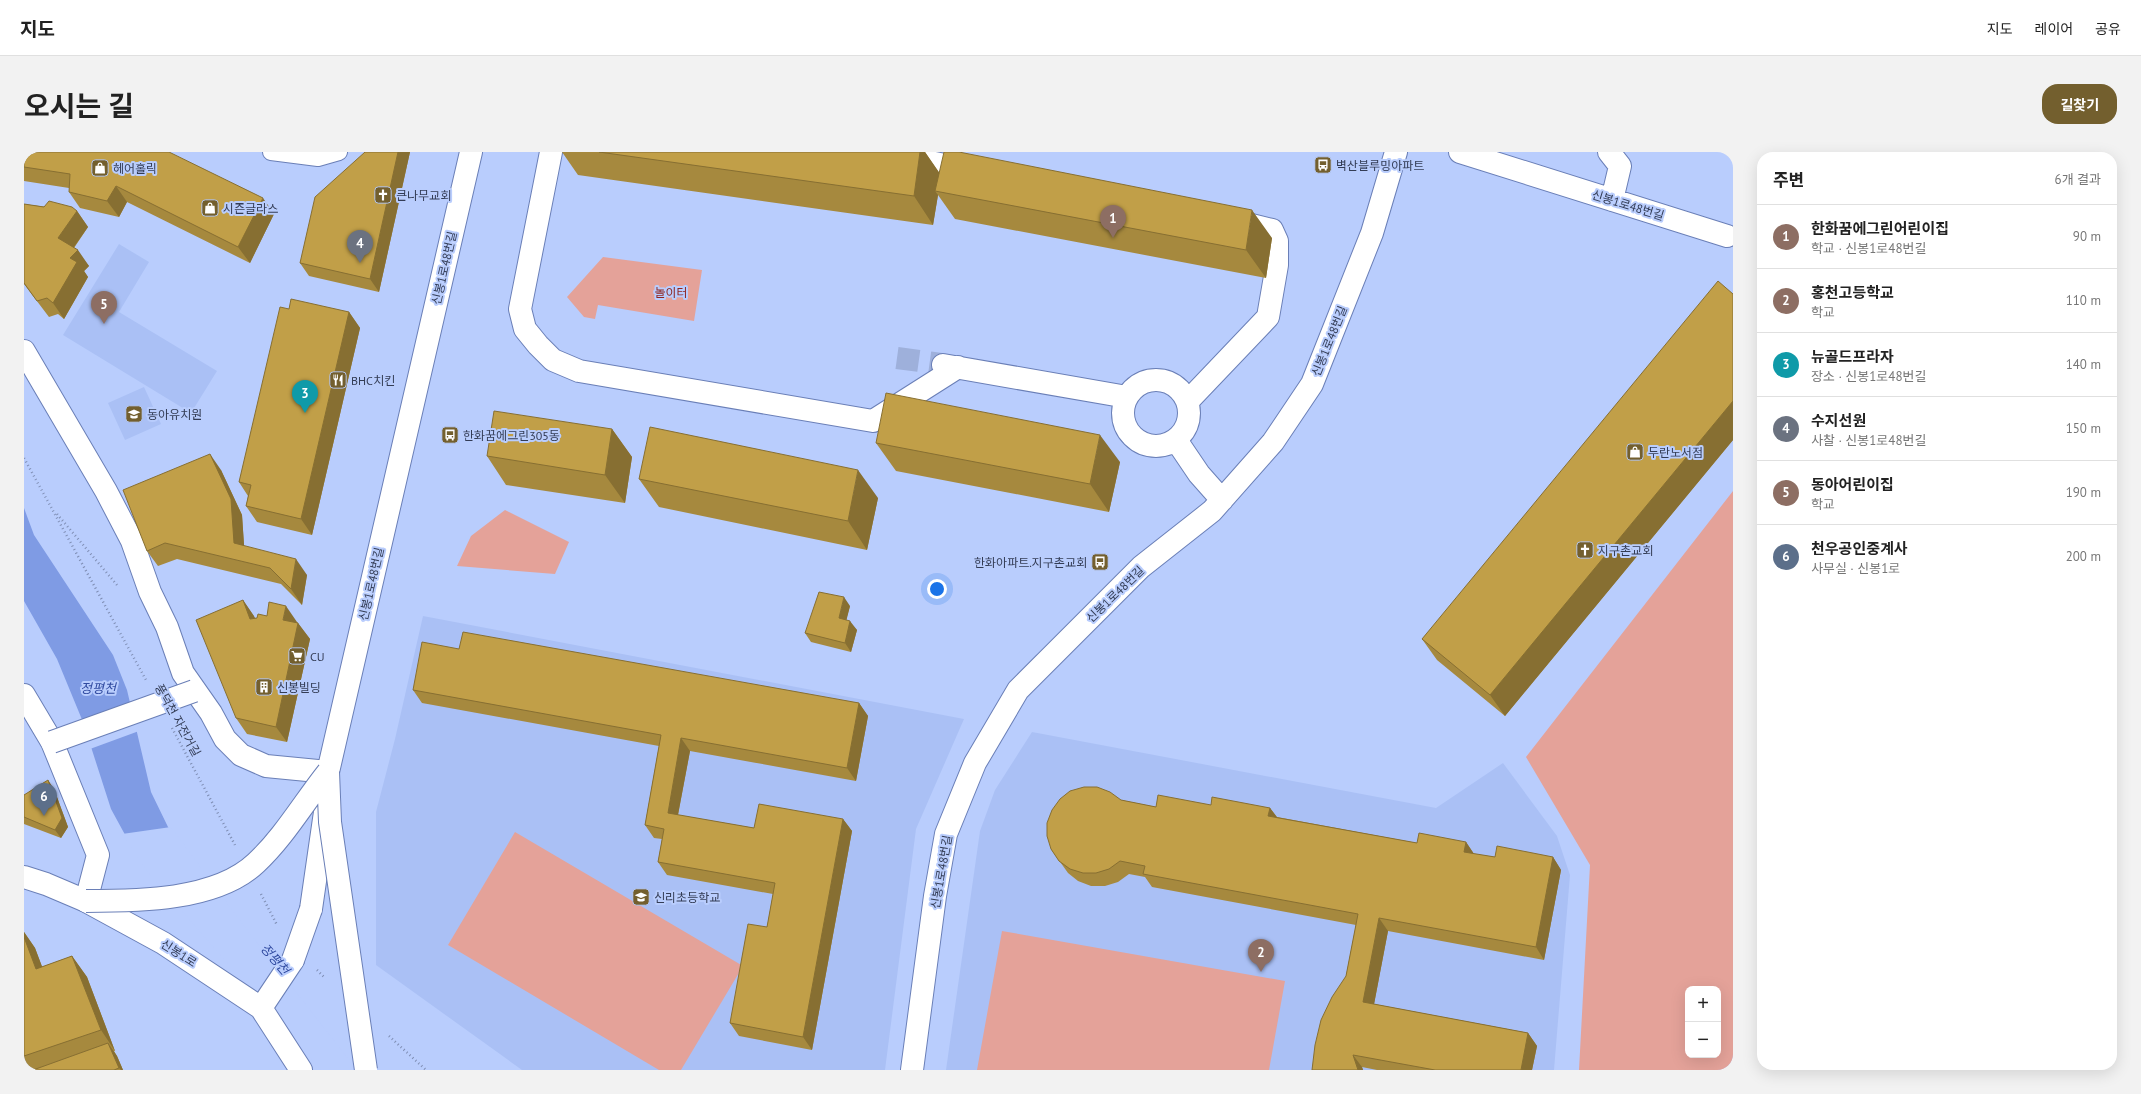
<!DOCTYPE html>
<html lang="ko">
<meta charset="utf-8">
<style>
body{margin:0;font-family:"PT Sans","Noto Sans KR",sans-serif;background:#f2f2f2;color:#222}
.controls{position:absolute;right:12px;bottom:12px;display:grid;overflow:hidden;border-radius:8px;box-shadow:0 4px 16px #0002}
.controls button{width:36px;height:36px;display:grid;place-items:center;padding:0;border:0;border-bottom:1px solid #e0e0e0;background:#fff;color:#222;font:20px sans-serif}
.you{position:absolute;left:913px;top:437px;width:14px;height:14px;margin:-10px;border:3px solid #fff;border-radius:50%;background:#1a73e8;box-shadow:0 0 0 6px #1a73e833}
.badge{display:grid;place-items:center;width:26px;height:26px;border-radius:50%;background:#735f2e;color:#fff;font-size:13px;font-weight:700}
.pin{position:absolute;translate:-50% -33px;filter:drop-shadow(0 1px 2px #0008)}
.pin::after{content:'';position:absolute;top:21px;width:14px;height:12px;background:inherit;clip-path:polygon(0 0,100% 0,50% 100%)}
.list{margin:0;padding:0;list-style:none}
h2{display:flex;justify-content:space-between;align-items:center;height:52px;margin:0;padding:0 16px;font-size:17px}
h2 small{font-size:13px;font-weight:400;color:#767676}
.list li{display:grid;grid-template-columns:26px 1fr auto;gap:12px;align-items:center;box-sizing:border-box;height:64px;padding:0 16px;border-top:1px solid #e0e0e0}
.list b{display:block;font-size:15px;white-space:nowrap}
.list p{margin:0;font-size:13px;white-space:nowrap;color:#767676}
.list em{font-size:13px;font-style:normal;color:#767676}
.map{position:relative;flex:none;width:1709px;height:918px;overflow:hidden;border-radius:16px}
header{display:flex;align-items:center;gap:24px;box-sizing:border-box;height:56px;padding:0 20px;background:#fff;border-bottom:1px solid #e0e0e0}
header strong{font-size:19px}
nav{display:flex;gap:22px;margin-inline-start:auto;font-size:14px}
.intro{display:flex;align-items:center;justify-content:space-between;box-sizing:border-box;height:96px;padding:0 24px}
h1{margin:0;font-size:28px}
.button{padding:10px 18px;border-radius:16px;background:#735f2e;color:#fff;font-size:14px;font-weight:700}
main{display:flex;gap:24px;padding:0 24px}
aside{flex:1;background:#fff;border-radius:16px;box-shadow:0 4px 16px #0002}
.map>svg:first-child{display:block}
.built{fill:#aac0f5}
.green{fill:#e4a299;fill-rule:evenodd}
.water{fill:#7f9be4}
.pier{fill:#b9cdfd}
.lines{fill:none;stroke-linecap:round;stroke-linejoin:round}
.street-tunnel{stroke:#9eb0db;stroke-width:22;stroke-dasharray:22 11;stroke-linecap:butt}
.lane-casing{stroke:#6a7fb7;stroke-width:18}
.street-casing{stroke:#6a7fb7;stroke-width:24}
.secondary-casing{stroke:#6a7fb7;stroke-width:24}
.path{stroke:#7f8eb4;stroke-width:2.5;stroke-dasharray:1 3;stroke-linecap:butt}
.lane{stroke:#fff;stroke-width:16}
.street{stroke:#fff;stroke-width:22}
.secondary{stroke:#fff;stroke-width:22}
.street-bridge-casing{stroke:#6a7fb7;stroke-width:24;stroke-linecap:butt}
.secondary-bridge-casing{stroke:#6a7fb7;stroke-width:24;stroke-linecap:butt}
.street-bridge{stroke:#fff;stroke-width:22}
.secondary-bridge{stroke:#fff;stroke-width:22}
.wall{fill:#a6893e}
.shaded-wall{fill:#876f32}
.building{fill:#c19f48;stroke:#876f32}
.labels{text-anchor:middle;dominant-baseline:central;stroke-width:4;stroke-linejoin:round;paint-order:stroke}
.poi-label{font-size:12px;fill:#333c55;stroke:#b9cdfd;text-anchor:start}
.street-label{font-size:12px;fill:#333c55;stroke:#b9cdfd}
.park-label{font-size:12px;fill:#8e241f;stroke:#b9cdfd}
.water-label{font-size:13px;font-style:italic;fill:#304aa0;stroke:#b9cdfd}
</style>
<header>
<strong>지도</strong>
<nav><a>지도</a><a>레이어</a><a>공유</a></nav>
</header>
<div class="intro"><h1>오시는 길</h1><a class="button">길찾기</a></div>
<main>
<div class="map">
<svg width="1709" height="918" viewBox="0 0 1709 918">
<rect width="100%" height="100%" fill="#b9cdfd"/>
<path class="built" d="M95 92 125 110 95 160 193 219 167 261 39 183Z
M120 235 137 272 101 288 84 251Z
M399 464 940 567 892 677 861 918H498L352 813V660L371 587Z
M1008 580 1412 656 1479 611 1533 684 1546 723 1530 918H922L956 679 971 638Z"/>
<path class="green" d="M579 105 678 118 670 169 574 153 571 167 560 165 543 145Z
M1709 339V918H1555L1566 713 1502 605ZM1664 837H1694V903H1664Z
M481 358 545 390 531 422 433 414 447 384Z
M491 680 719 814 657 918H635L424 793Z
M978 779 1261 829 1245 918H953Z"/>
<path class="water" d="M0 356 10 383 89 503 103 538 127 640 144 675 216 772 105 690 87 657 59 570 33 507 0 449Z"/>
<path class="pier" d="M109 552 115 579 66 597 58 572Z
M147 675 217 770 333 918H297L123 719 98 682Z"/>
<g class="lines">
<path class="street-tunnel" d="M873 206 917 212"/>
<defs>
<path id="lane" d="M247 0 294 6 315 0"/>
<path id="street" d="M527 0 496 157 501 177 514 193 529 208 555 219 849 269 934 215
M855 0 946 18
M1436 0 1703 84
M1585 0 1596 14 1588 48
M0 199 82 339 108 389 126 440 143 475 159 521 187 561 201 587 217 603 242 614 304 620 447 0
M919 213 1103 245
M1099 261a33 33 0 1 1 66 0a33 33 0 1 1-66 0Z
M1164 249 1244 165 1253 113V89L1248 78 1211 69
M1152 288 1175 322 1198 348
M0 543 28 590 74 703 62 749
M888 918 911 744 922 682 951 611 994 538 1117 415 1188 359 1249 290 1288 232 1348 81 1372 0"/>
<path id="secondary" d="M0 725 22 732 62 749 139 791 237 856 277 918
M287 757 301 660
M237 856 269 808"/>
</defs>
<use href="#lane" class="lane-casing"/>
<use href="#street" class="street-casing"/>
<use href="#secondary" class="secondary-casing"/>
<path class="path" d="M0 306 122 528
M33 362 93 433
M148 576 211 693
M237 742 253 773
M293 818 301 826
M365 884 402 918"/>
<use href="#lane" class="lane"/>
<use href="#street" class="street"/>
<use href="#secondary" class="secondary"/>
<defs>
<path id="street-bridge" d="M28 590 170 539"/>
<path id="secondary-bridge" d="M304 620 306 670 342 918
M62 749C113 749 192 749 232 711 260 685 280 650 304 620
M269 808 287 757"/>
</defs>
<use href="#street-bridge" class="street-bridge-casing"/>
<use href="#secondary-bridge" class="secondary-bridge-casing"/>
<use href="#street-bridge" class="street-bridge"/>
<use href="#secondary-bridge" class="secondary-bridge"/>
</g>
<path class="wall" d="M0 0 250 62 226 111 103 50 95 65 56 56 45 40V36L0 29Z
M341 0H386L355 140 285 124 276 111Z
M538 0H901L915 21 1248 86 1242 126 931 67 914 43 909 73 554 23Z
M0 52 53 59 64 75 50 96 65 114 60 119 64 125 40 167 34 162 25 165 0 132Z
M1709 142V288L1481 564 1413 508 1398 487Z
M265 157 325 160 336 176 288 383 233 370 222 354 224 344 215 330Z
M588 277 608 305 601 351 482 333 463 304Z
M852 291 1096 310 1085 360 872 319Z
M197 318 218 363 220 394 283 423 278 453 257 432 153 407 134 414 123 399Z
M615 327 854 346 843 398 635 355Z
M219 448 231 466 273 470 286 487 263 590 223 582 212 566Z
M826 454 822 468 833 478 827 500 787 490 781 481Z
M435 497 835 551 844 564 832 629 666 599 654 663 730 676 819 667 828 679 788 898 715 884 706 871 743 775 749 742 643 723 634 710 638 687 630 686 621 673 635 594 398 551 389 538Z
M30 637 44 675 37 686 0 672V643Z
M1097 648 1132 655 1187 653 1246 656 1253 665 1393 691 1442 690 1450 702 1471 705H1529L1537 718 1520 808 1364 779 1350 852 1504 881 1513 894 1508 918H1353L1338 915 1339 918H1288L1322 824 1332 773 1128 735 1121 725 1105 722 1094 730 1081 734H1067L1054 729 1044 721 1027 697Z
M0 780 11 796 18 815 48 804 63 825 91 899H90L93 904 99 918H0Z"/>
<path class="shaded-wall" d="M374 0H386L355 140 346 127Z
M896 0H901L917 23 911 39 914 43 909 73 890 44Z
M92 34 103 50 95 65 83 49Z
M239 46 250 62 226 111 214 95Z
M1228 58 1248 86 1242 126 1222 98Z
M53 59 64 75 45 102 34 86Z
M54 98 65 114 60 119 64 125 40 167 29 151 46 106Z
M325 160 336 176 288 383 277 367Z
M1709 249V288L1481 564 1466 543Z
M588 277 608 305 601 351 581 323Z
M1076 283 1096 310 1085 360 1066 332Z
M186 302 197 318 218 363 221 407 210 391Z
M834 318 854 346 843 398 824 369Z
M272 407 283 423 278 453 267 437Z
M820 445 826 454 821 474 815 466Z
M219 448 230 464 237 483 226 467Z
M262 454 273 470 270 484 259 468Z
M826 469 833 478 827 500 821 491Z
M274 471 286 487 263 590 252 575Z
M835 551 844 564 832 629 823 616Z
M657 586 666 599 652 673 644 661Z
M24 628 30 637 44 675 37 686 31 678Z
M1246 656 1255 668 1244 664Z
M819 667 828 679 788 898 779 885Z
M1442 690 1450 702 1440 700Z
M1529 705 1537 718 1520 808 1512 795Z
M1355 766 1364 779 1348 863 1339 850Z
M0 780 11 796 27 838 12 817 0 785Z
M48 804 63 825 91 899 77 878Z
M1504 881 1513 894 1508 918H1497Z
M84 891 93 904 99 918H97L95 916Z
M1329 903 1338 915 1339 918H1334Z"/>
<path class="building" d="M0 0H145L239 46 214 95 92 34 83 49 45 40 46 22 0 15Z
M341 0H374L346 127 276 111 291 45Z
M575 0H896L890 44Z
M920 0H935L1228 58 1222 98 911 39Z
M25 49 48 55 53 59 34 86 54 98 46 106 53 110 29 151 23 146 13 149 0 131V52L20 55Z
M1694 129 1709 142V249L1466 543 1398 487Z
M267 147 325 160 277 367 222 354 227 333 215 330 256 155 265 157Z
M862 241 1076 283 1066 332 852 291Z
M470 259 588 277 581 323 463 304Z
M626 275 834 318 824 369 615 327Z
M186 302 207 347 210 391 272 407 267 437 246 416 141 391 123 399 99 338Z
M795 440 820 445 815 466 826 469 821 491 781 481Z
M219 448 226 467 233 466 234 462 243 464 245 450 262 454 259 468 274 471 252 575 212 566 172 468Z
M439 480 835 551 823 616 657 586 644 661 730 676 735 652 819 667 779 885 706 871 724 772 743 775 751 731 634 710 640 677 621 673 637 583 389 538 398 490 435 497Z
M24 628 38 666 31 678 0 665V643Z
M1060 635H1073L1086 640 1097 648 1132 655 1134 643 1187 653 1188 645 1246 656 1244 664 1393 691 1395 681 1442 690 1440 700 1471 705 1473 694 1529 705 1512 795 1355 766 1339 850 1504 881 1497 918H1411L1329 903 1334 918H1288L1291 893 1297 868 1308 845 1322 824 1334 762 1119 722 1121 714 1096 709 1085 717 1072 721H1059L1046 717 1035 709 1027 697 1023 684V671L1028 658 1036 647 1046 639Z
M0 785 12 817 48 804 77 878 0 904Z
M84 891 95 916 90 918H9Z"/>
<defs>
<symbol id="bus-square" viewBox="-11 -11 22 22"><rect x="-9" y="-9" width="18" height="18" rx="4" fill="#735f2e" stroke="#b9cdfd"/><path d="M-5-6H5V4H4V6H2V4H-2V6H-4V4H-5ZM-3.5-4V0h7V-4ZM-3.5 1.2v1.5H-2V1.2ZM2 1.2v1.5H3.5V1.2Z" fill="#fff"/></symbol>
<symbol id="shop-square" viewBox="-11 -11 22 22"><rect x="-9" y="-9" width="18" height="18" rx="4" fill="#735f2e" stroke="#b9cdfd"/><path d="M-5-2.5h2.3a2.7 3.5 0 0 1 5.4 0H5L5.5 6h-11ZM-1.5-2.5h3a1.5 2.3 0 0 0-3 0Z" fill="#fff"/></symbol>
<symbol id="church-square" viewBox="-11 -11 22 22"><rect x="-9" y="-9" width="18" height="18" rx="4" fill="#735f2e" stroke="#b9cdfd"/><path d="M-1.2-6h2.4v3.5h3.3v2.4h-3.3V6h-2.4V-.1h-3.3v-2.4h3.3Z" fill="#fff"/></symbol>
<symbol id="restaurant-square" viewBox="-11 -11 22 22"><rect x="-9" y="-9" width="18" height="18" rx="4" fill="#735f2e" stroke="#b9cdfd"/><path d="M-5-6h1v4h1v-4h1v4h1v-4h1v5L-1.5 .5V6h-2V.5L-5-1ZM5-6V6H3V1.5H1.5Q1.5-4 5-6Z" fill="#fff"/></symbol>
<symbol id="school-square" viewBox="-11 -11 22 22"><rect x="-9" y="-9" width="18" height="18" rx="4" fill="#735f2e" stroke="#b9cdfd"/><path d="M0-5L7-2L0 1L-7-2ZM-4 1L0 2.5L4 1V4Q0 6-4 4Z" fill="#fff"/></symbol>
<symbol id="supermarket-square" viewBox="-11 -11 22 22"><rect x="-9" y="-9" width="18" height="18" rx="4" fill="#735f2e" stroke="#b9cdfd"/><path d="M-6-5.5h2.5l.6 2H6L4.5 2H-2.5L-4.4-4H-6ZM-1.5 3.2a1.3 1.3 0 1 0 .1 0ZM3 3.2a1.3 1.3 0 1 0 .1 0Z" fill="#fff"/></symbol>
<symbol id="building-square" viewBox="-11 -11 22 22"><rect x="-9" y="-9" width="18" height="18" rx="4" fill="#735f2e" stroke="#b9cdfd"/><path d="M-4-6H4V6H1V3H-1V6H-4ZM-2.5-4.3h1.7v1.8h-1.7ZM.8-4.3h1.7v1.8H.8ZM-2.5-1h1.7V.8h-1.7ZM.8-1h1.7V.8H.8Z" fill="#fff"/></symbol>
</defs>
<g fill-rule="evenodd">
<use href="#bus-square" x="1289" y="3" width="20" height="20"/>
<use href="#shop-square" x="66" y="6" width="20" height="20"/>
<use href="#church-square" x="349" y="33" width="20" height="20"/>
<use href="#shop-square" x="176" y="46" width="20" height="20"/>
<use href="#restaurant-square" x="304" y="218" width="20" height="20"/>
<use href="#school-square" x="100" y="252" width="20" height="20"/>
<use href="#bus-square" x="416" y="273" width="20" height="20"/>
<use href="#shop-square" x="1601" y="290" width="20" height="20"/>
<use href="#church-square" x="1551" y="388" width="20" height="20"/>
<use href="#bus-square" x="1066" y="400" width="20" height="20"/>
<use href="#supermarket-square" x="263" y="494" width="20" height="20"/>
<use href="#building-square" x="230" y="525" width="20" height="20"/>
<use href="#school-square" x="607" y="735" width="20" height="20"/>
</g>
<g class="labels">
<g class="poi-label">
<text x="1312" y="13">벽산블루밍아파트</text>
<text x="89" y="16">헤어홀릭</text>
<text x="372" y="43">큰나무교회</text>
<text x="199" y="56">시즌글라스</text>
<text x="327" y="228">BHC치킨</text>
<text x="123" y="262">동아유치원</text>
<text x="439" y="283">한화꿈에그린305동</text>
<text x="1624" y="300">두란노서점</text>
<text x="1574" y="398">지구촌교회</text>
<text x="1063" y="410" text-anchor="end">한화아파트.지구촌교회</text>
<text x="286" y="504">CU</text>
<text x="253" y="535">신봉빌딩</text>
<text x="630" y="745">신리초등학교</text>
</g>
<g class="street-label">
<text transform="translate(1604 53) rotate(17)">신봉1로48번길</text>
<text transform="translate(420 116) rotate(-77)">신봉1로48번길</text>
<text transform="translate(1305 189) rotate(-68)">신봉1로48번길</text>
<text transform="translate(347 432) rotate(-77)">신봉1로48번길</text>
<text transform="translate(1091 442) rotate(-44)">신봉1로48번길</text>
<text transform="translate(154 568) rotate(61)">풍덕천 자전거길</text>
<text transform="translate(917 720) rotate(-80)">신봉1로48번길</text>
<text transform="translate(155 801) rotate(32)">신봉1로</text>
</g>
<g class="park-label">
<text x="647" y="140">놀이터</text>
</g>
<g class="water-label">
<text x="74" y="536">정평천</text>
<text transform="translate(251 807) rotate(49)">정평천</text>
</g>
</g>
</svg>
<div class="controls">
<button>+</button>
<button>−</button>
</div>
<div class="you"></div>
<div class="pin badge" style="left:1089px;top:86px;background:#8d6e63">1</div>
<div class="pin badge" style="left:1237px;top:820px;background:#8d6e63">2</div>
<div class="pin badge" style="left:281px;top:261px;background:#0f9aa8">3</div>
<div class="pin badge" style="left:336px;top:111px;background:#6b7280">4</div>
<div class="pin badge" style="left:80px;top:172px;background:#8d6e63">5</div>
<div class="pin badge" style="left:20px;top:664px;background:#5c6f8a">6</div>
</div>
<aside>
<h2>주변<small>6개 결과</small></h2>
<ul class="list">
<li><span class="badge" style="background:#8d6e63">1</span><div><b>한화꿈에그린어린이집</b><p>학교 · 신봉1로48번길</p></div><em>90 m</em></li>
<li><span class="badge" style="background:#8d6e63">2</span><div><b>홍천고등학교</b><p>학교</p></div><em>110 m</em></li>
<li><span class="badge" style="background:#0f9aa8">3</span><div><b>뉴골드프라자</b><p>장소 · 신봉1로48번길</p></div><em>140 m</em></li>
<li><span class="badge" style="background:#6b7280">4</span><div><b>수지선원</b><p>사찰 · 신봉1로48번길</p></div><em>150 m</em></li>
<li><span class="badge" style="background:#8d6e63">5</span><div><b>동아어린이집</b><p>학교</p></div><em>190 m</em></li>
<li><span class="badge" style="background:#5c6f8a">6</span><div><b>천우공인중계사</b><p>사무실 · 신봉1로</p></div><em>200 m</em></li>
</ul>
</aside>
</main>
